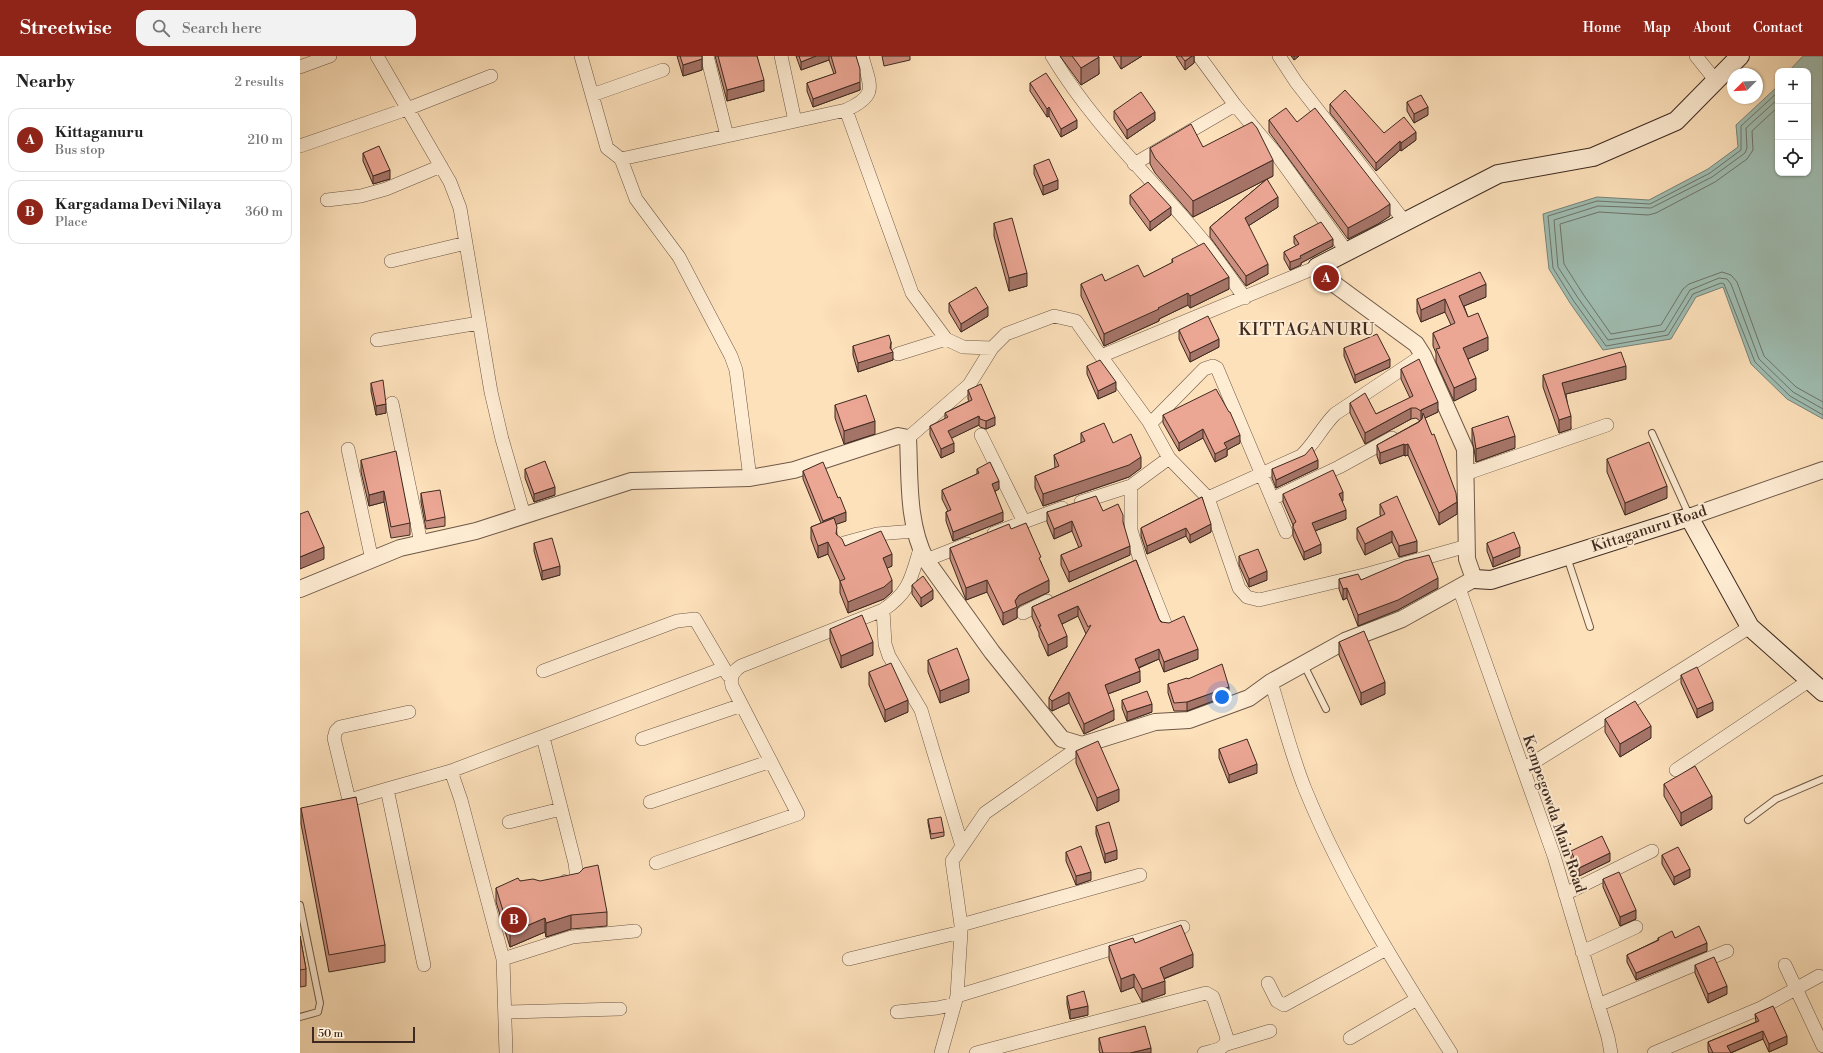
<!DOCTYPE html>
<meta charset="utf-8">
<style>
body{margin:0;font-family:"Libre Bodoni",serif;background:#f2f2f2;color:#222}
.controls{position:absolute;right:12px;top:12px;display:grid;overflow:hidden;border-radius:8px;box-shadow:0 1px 3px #0004}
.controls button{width:36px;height:36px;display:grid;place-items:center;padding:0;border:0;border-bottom:1px solid #e0e0e0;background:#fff;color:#222;font:20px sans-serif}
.compass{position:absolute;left:1427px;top:12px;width:36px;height:36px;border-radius:50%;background:#fff;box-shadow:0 1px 3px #0004;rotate:246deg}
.scale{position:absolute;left:12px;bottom:10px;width:103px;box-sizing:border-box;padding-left:4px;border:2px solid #3e2a20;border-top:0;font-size:11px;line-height:14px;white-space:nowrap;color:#3e2a20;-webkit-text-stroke:3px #feecd3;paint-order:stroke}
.you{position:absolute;left:922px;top:641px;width:14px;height:14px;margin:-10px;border:3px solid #fff;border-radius:50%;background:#1a73e8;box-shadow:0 0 0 6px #1a73e833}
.badge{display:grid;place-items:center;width:26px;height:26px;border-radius:50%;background:#8f2418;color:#fff;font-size:13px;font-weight:700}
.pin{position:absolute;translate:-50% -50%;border:2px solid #fff;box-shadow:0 1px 4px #0006}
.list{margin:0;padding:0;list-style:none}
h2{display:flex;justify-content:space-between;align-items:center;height:52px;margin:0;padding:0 16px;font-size:17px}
h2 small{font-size:13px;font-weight:400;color:#767676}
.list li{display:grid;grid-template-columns:26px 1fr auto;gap:12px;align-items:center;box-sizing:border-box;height:64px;margin:0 8px 8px;padding:0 8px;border:1px solid #e0e0e0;border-radius:12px}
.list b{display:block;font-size:15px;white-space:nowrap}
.list p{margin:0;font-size:13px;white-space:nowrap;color:#767676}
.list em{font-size:13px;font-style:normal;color:#767676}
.icon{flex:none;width:22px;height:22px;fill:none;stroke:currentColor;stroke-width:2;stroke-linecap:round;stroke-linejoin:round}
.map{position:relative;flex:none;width:1523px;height:997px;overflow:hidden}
header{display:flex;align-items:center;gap:24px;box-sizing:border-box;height:56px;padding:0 20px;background:#8f2418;color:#fff}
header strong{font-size:19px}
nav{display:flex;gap:22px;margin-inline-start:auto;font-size:14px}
.search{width:280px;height:36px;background:#f2f2f2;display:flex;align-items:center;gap:10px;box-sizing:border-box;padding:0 14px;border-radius:12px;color:#767676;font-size:15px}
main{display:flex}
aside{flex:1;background:#fff}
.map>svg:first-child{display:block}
.water{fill:#9fbdb2;stroke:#788278}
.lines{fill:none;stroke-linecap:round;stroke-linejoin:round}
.shore{stroke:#6e7469;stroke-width:1}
.service-casing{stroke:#6e5847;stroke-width:8}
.minor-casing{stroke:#6e5847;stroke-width:14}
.tertiary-casing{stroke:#6e5847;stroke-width:18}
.secondary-casing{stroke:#3e2a20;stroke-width:20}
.service{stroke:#feecd3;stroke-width:6}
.minor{stroke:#feecd3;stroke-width:13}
.tertiary{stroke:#feecd3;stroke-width:16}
.secondary{stroke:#feecd3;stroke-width:18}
.wall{fill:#cb8f7f;stroke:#3e2a20}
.shaded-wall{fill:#a57468;stroke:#3e2a20}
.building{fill:#eca694;stroke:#3e2a20}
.labels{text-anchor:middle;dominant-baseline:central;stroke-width:4;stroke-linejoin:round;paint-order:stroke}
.street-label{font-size:15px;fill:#3e2a20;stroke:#feecd3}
.quarter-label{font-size:17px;letter-spacing:1px;fill:#3e2a20;stroke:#feecd3}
</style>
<header>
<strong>Streetwise</strong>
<div class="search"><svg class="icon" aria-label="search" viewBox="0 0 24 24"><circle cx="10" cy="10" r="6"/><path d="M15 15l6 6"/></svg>Search here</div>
<nav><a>Home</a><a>Map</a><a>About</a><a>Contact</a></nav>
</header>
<main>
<aside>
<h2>Nearby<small>2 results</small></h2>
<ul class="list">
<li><span class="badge">A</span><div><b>Kittaganuru</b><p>Bus stop</p></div><em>210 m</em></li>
<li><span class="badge">B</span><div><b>Kargadama Devi Nilaya</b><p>Place</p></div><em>360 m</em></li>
</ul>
</aside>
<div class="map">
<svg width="1523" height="997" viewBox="0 0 1523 997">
<rect width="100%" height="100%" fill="#fde1bb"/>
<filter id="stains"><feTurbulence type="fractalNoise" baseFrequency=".005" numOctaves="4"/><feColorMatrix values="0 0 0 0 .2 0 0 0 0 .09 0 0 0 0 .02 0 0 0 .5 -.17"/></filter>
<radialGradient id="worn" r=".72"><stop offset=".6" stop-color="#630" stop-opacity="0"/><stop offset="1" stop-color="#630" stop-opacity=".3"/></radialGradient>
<path class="water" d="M1503 0H1523V363L1487 343 1451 308 1423 231 1396 241 1371 283 1303 294 1270 247 1249 213 1243 158 1297 141 1349 144 1408 113 1438 91 1436 69 1478 30V117H1508V15H1489Z"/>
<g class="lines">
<path class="shore" d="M1478 36 1441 70V94L1410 117 1350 148 1297 145 1248 160 1253 212 1273 244 1306 290 1368 279 1393 238 1421 227 1424 228 1455 306 1490 340 1523 359
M1478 43 1446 72 1447 92 1445 97 1412 121 1351 152 1298 150 1254 164 1258 211 1278 242 1308 284 1365 275 1390 234 1419 222 1427 223 1431 228 1459 303 1493 336 1523 353
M1478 51 1452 75 1453 94 1447 103 1415 126 1356 157 1348 159 1299 156 1260 168 1264 208 1283 238 1311 278 1361 269 1383 233 1389 228 1422 216 1431 219 1437 226 1464 300 1496 331 1523 346"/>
<defs>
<path id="service" d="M1352 377 1389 459
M1267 501 1290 571
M1004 609 1026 653
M1448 764 1476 743 1523 723
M0 849 20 947 18 956 0 961"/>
<path id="minor" d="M77 0 150 126 160 152 191 336 202 383 224 459
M281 0 307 92 321 103 546 54 612 237 646 283 663 291 692 292
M407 0 427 80
M481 0 495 65
M752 0C792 67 850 121 900 181 916 200 930 222 945 242
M899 0 935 49 977 99 1047 196
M979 0 996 26 1105 166
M1396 0 1416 25
M0 11 30 0
M292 39 363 14
M546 54C579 39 570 30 562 0
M0 90 107 53 191 20
M321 103 336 143 379 201 431 300 436 314 450 422
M834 108 935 49
M27 144 61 140 86 133 141 110
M91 205 166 187
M77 284 179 267
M598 298 646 283
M801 300 849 366 869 402 908 442 939 532 947 541 959 544 1068 518 1167 490
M92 347 121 487
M850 368 904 313 913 310 917 312 986 476
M681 379 724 466
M608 382 669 329 692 292 706 278 754 260 776 265 801 300 1017 211
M48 393 72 504
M1165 418 1307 369
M831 430V474L840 504 866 570
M908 442 1001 400C1014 388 1022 371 1035 358L1123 299
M972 443 1039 411 1092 382
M781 446 831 430 869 402
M694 477 762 452
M544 487 577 478 614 475
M626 504 667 488
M1159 532 1254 800 1308 981 1311 997
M583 554 585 588 589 600 621 654 662 790
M723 557 747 545
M243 615 377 565 395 563 428 619
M971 626C982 661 991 698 1005 733 1043 826 1097 912 1151 997
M243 681 275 807 277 823 266 825
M342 683 442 649
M1223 713 1450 571
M1376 714 1510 624
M87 733 53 743 48 740 34 682 36 675 40 671 109 656
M350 746 471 705
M209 766 261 753
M356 807 498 758 432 630C430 621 433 615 441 610L583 554C610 536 611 522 620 493
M1265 838 1352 795
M661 869 840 819
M1282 896 1336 871
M203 903 272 881 335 875
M549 903 661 876
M124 909 87 733 151 715
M1485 909 1523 990
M968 927 977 945 984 949 1086 893
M657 940 883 871
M1298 949 1427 895
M205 956 320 953
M597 956 637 952 655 948
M1050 982 1117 943
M927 988 970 975
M206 997 203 903 161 744 151 715 424 612
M641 997 657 940 661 876V869L652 805 685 757 782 689
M676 997 906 937 913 941 927 982C926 994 914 994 904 997
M1354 997 1461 952 1519 920"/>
<path id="tertiary" d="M1389 461 1523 414
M0 533 100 492 176 475 331 425 450 422 494 414 598 380 608 382C610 423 607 467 626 504L692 596 762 683 782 689 855 666 889 664 949 642 971 626 1045 585 1102 563 1174 523 1167 503 1165 393 1123 299 1116 288 1026 222 1017 211"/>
<path id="secondary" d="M1017 211 1198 118 1293 101 1376 65 1440 0
M1174 523 1191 524 1389 461 1450 571 1523 636"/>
</defs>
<use href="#service" class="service-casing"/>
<use href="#minor" class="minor-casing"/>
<use href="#tertiary" class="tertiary-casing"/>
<use href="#secondary" class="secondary-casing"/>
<use href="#service" class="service"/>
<use href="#minor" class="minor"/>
<use href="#tertiary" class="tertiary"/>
<use href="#secondary" class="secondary"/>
</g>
<path class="wall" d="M377 0H402V14L383 20Z
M415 0H457L464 35 427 45Z
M496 0H556L560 34 513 51 507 35V27L534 18 529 4 501 14Z
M582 0H610V4L584 10Z
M760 0H798L799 18 781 29Z
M813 0H842L821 13Z
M876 0H894V7L885 14Z
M991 0H999L994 4Z
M730 27 777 72 761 81 749 60 747 61 730 35Z
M1107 46 1128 59 1114 67 1107 55Z
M1030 48 1084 77 1116 84 1101 95 1100 94 1076 115 1030 57Z
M814 55 855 64 827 83 814 63Z
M969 64 997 66 1090 160 1078 168 1048 183 969 76Z
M903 91 973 120 967 123 978 151 948 170 968 218 946 230 910 181V171L967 123 893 161 855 117 850 108V92Z
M63 97 90 123 73 128 63 105Z
M734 109 758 133 743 139 734 118Z
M830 139 871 159 850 175 830 148Z
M694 167 727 230 709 235 694 180Z
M994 180 1033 190 1001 207V209L990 214 984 203V196L996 190 994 187Z
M872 203 929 233 890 252 888 249 859 263V265L804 290 781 240V228L805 225 844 221 872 207Z
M1186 241 1164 250 1168 261 1188 294 1168 303 1176 334 1154 345 1136 306V297L1133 290V277L1151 269 1145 256 1121 266 1117 256V243Z
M649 247 688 260 661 276 649 256Z
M879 274 919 291 890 306 879 283Z
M553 290 591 293 593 304 558 316 553 299Z
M1044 292 1090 311 1055 327 1044 300Z
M787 310 816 335 798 343 787 318Z
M1101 313 1138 356 1125 362 1157 458 1139 469 1108 399 1105 400 1104 399 1080 408 1077 400V389L1120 365 1116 362 1111 363 1065 388 1050 357V347L1076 358 1110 342 1101 323Z
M1243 319 1326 323 1266 338 1271 373 1259 377 1243 331Z
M71 327 86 357 76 359 71 335Z
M668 334 695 369 686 373 680 371 679 369 651 382 654 396 641 402 630 379V370L645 363V357L669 345 668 343Z
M535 349 575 378 544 388 535 362Z
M863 359 940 387 927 394V400L915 406 903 382 879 395 863 367Z
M1172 372 1215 392 1176 406 1174 393 1172 385Z
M781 377 813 387 841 412 829 421 743 450 735 432V420L755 412 754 399 781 387Z
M1307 403 1367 442 1325 459 1307 416Z
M61 404 110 467V479L91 482 84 446 69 450 61 416Z
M1018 412 976 432 972 422V413Z
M225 413 255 439 234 446 225 422Z
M677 413 699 433 695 435 703 465 653 485 646 465V456L648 455 642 443V434L677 418Z
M503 415 546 465 536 468 537 479 545 490 592 510 587 512 592 536 584 543 548 557 540 537V525L528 498 518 502 511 483V471L521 467 503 423Z
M121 437 145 461V470L126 473 121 446Z
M983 438 1043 445H1042L1046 463 1015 475 1021 497 1004 504 993 480V469L983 446Z
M902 441 911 476 890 487 886 480 847 498 841 480V472Z
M1080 448 1117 496 1099 501 1092 486 1065 499 1057 483V472L1081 460 1080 459Z
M803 455 823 466 830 499 769 526 761 509V499L779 492 772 475 754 483 747 466V456Z
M711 473 741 506 749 536 719 550 717 553V562L703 569 687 536 666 544 650 503V492Z
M234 487 260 519 242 524 234 495Z
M1187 487 1220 500 1193 511 1187 495Z
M939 500 967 524 949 531 939 509Z
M836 504 859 563 898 603 864 616 859 603 839 612 840 626 808 638 814 664 784 678 769 647 752 655 749 652V642L786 578 778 560 762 568 767 591 748 600 739 580V577L732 561V551Z
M1039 523 1061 524 1138 532 1098 554 1058 570 1047 542 1043 544 1039 533Z
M612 529 633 543 621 551 612 538Z
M530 573 573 599 541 612 530 585Z
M1039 586 1085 638 1061 649 1039 599Z
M628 604 669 636 640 647 628 616Z
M569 616 608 656 585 666 569 629Z
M1381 619 1413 654 1397 662 1381 627Z
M888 623 929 639 887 655H874L868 637V628Z
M822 644 852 656 827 665 822 652Z
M1305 663 1351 682 1320 701 1305 676Z
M919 693 957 717 929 727 919 702Z
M776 695 819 745 797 755 776 707Z
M1364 728 1412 753 1381 770 1364 740Z
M1 752 85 889V906L29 916 1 768Z
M628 763 644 776V780L631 783 628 767Z
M796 770 817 803 805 807 796 778Z
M1271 795 1310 805 1279 820 1271 803Z
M766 796 791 824 776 829 766 805Z
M1362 799 1390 821 1374 829 1362 808Z
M1303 823 1336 863 1320 870 1303 831Z
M220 825 307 856V870L271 873 246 881 245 876 210 891 196 846V832Z
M0 880 6 913V930L0 931Z
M1358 882H1375L1407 895 1336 924 1327 906V899L1358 884Z
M835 887 893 911 864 923 865 938 842 946 834 931 821 936 809 903V890Z
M1395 909 1427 938 1408 947 1395 917Z
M767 940 788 959 770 963 767 948Z
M1455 958 1487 988 1469 996 1463 983 1431 997H1409L1408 994V986L1456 966Z
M799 982 851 997H800L799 994Z"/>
<path class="shaded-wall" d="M516 0H529V4L501 14V6Z
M821 0H842L821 13Z
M892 0H894V7L885 14V5Z
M994 0H999L994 4Z
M799 1V18L781 29V12Z
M402 3V14L383 20V9Z
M464 24V35L427 45V34Z
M560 26V34L513 51V43Z
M749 51V60L747 61V53Z
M1128 51V59L1114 67V58Z
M855 56V64L827 83V74Z
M777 64V72L761 81V73Z
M1116 76V84L1101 95V87Z
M1100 85V94L1076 115V107Z
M973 104V120L893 161V145Z
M90 114V123L73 128V120Z
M758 124V133L743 139V130Z
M978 141V151L945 172V162Z
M1090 148V160L1078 168 1048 183V172Z
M871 151V159L850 175V166Z
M1033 183V190L1001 207V209L990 214V206L1000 200Z
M968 208V218L946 230V220Z
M727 217V230L709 235V222Z
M929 221V233L890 252V240Z
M1186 228V241L1159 252V240Z
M888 237V249L859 263V265L804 290V278Z
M1145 243V256L1121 266V254Z
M688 251V260L661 276V268Z
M1188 281V294L1163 305V292Z
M919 283V291L890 306V297Z
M591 286V294L593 296V304L558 316V307L590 292Z
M1090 303V311L1055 327V319Z
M1326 310V323L1262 339V327Z
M1176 322V334L1154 345V332Z
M816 326V335L798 343V335Z
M1138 346V356L1121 364V354Z
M86 348V357L76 359V350Z
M1111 352V363L1065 388V377Z
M679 360V369L648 384V375Z
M1271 360V373L1259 377V364Z
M695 361V369L686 373V365Z
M575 365V378L544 388V375Z
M903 373V382L879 395V387Z
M940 379V387L927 394V400L915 406V398L924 387Z
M1215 380V392L1176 406V393Z
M654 387V396L641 402V393Z
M1104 388V399L1080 408V397Z
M1108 388V399L1105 400V389Z
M841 401V412L829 421 743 450V438Z
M1018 404V412L976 432V424Z
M699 425V433L692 437V428Z
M1367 430V442L1325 459V447Z
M255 431V439L234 446V438Z
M84 435V446L69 450V439Z
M1043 436V445L1039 446V438Z
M1157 446V458L1139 469V457Z
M1046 454V463L1012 476V467Z
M546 456V465L523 473V465Z
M703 456V465L653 485V476Z
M772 465V475L754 483V473Z
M911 468V476L890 487V479Z
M886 472V480L847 498V490Z
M1092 475V486L1065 499V488Z
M1117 485V496L1099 501V490Z
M528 486V498L518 502V490Z
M1021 488V497L1004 504V496Z
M830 490V499L769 526V516Z
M24 491V503L0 513V501Z
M1220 491V500L1193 511V502Z
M592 498V510L583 514V502Z
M260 510V519L242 524V515Z
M967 515V524L949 531V523Z
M1138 522V532L1098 554 1058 570V559Z
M592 524V536L584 543 548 557V546Z
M687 524V536L666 544V532Z
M749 524V536L719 550 717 553V562L703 569V557L715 545 719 539Z
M1047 532V542L1043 544V533Z
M633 534V543L621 551V542Z
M778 550V560L758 570V559Z
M767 580V591L748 600V589Z
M573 586V599L541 612V600Z
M859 593V603L835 613V603Z
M898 593V603L864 616V606Z
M840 615V626L805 639V629Z
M669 623V636L640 647V635Z
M1085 626V638L1061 649V637Z
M929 631V639L887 655V646Z
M769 636V647L752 655V645Z
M608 644V656L585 666V654Z
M1413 646V654L1397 662V653Z
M852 648V656L827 665V656Z
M814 654V664L784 678V668Z
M1351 670V682L1320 701V688Z
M957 708V717L929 727V719Z
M819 733V745L797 755V742Z
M1412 740V753L1381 770V757Z
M817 794V803L805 807V798Z
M1310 797V805L1279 820V812Z
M1390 813V821L1374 829V821Z
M791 816V824L776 829V820Z
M1336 854V863L1320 870V861Z
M271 859V873L246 881V867Z
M245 862V876L210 891V877Z
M1407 887V895L1336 924V917Z
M893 898V911L860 924V912Z
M834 918V931L821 936V923Z
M865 925V938L842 946V933Z
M1427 930V938L1408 947V938Z
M788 950V959L770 963V954Z
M1463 975V983L1430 997 1427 990Z
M1487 980V988L1469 996V988Z
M851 992V997H830Z"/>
<path class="building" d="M380 0H402V3L383 9Z
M418 0H457L464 24 427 34Z
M499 0H516L501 6Z
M531 0H556L560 13V26L513 43 507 27 536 17Z
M772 0H798L799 1 781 12Z
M881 0H892L885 5Z
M746 17 777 64 761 73 749 51 747 53 730 27Z
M1045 34 1084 77 1104 61 1116 76 1101 87 1100 85 1076 107 1030 48Z
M841 36 855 56 827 74 814 55Z
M1121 39 1128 51 1114 58 1107 46Z
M986 52 997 66 1015 52 1090 148 1078 156 1048 172 969 64Z
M952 66 957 72 973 104 893 145 855 102 850 92 891 68 903 91Z
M79 90 90 114 73 120 63 97Z
M749 103 758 124 743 130 734 109Z
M967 123 978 141 945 162 968 208 946 220 910 171Z
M848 126 871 151 850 166 830 139Z
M712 162 727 217 709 222 694 167Z
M1021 166 1033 183 1000 200 1001 202 990 206 984 196 999 188 994 180Z
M904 187 929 221 890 240 888 237 858 252 859 253 804 278 781 228 802 218 805 225 838 209 844 221 873 206 872 203Z
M1180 216 1186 228 1159 240 1168 261 1178 257 1188 281 1163 292 1176 322 1154 332 1136 293 1140 292 1133 277 1155 267 1145 243 1121 254 1117 243Z
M676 231 688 251 661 268 649 247Z
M908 260 919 283 890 297 879 274Z
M1077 278 1090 303 1055 319 1044 292Z
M589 279 591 286 590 292 593 296 558 307 553 290Z
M1321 296 1326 310 1262 327 1271 360 1259 364 1243 319Z
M1119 303 1138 346 1121 354V355L1116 352H1111L1065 377 1050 347 1065 337 1076 358 1113 340 1101 313Z
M800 304 816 326 798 335 787 310Z
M83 324 86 348 76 350 71 327Z
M681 328 695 361 686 365 680 363 679 360 648 375 654 387 641 393 630 370 648 361 645 357 672 344 668 334Z
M916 333 929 356H930L940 379 924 387 927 392 915 398 903 373 879 387 863 359Z
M566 339 575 365 544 375 535 349Z
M1123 357 1132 379 1134 378 1156 437 1157 446 1139 457 1108 388 1105 389 1104 388 1080 397 1077 389 1119 366 1122 363Z
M1208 360 1215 380 1176 393 1174 380 1172 372Z
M804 367 813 387 831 378 841 401 829 409 743 438 735 420 759 410 754 399 785 385 781 377Z
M1349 386 1367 430 1325 447 1307 403Z
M1012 391 1018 404 976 424 972 413 1005 399Z
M96 395 110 467 91 471 84 435 69 439 61 404Z
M245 405 255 431 234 438 225 413Z
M523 406 538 442 540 441 546 456 523 465 503 415Z
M690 406 699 425 692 428 703 456 653 476 646 456 651 454 642 434 679 417 677 413Z
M1033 414 1043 436 1039 438 1046 454 1012 467 1021 488 1004 496 993 471 994 467 996 466 983 438Z
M140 434 145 461 126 465 121 437Z
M796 440 803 455 818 448 823 459V466L830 490 769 516 761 499 782 490 772 465 754 473 747 456Z
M1097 440 1117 485 1099 490 1092 475 1065 488 1057 472 1085 458 1080 448Z
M902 441 911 468 890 479 886 472 847 490 841 472Z
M8 455 24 491 0 501V458Z
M534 462 537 471 536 478 542 483 545 490 581 475 592 498 583 502 592 524 584 531 548 546 540 525 545 523 528 486 518 490 511 471Z
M726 467 741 501 739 502 749 524 719 539 715 545 717 551 703 557 687 524 666 532 650 492 709 468 711 473Z
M1214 476 1220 491 1193 502 1187 487Z
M252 482 260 510 242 515 234 487Z
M958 493 967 515 949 523 939 500Z
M1129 499 1138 522 1098 544 1058 559 1047 532 1043 533 1039 523 1058 518 1061 524 1105 505Z
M836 504 859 563 861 566 869 567 884 560 898 593 864 606 859 593 835 603 840 615 805 629 814 654 784 668 769 636 752 645 749 642 791 569 788 571 778 550 758 559 767 580 748 589 739 570H741L732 551Z
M623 520 633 534 621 542 612 529Z
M562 559 573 586 541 600 530 573Z
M1064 575 1085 626 1061 637 1039 586Z
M657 592 669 623 640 635 628 604Z
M591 607 608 644 585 654 569 616Z
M922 608 929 631 887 646 874 647 868 628 887 622 888 623Z
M1397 611 1413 646 1397 653 1381 619Z
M847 635 852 648 827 656 822 644Z
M1335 645 1351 670 1320 688 1305 663Z
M947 683 957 708 929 719 919 693Z
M798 685 819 733 797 742 776 695Z
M1395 710 1412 740 1381 757 1364 728Z
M56 741 85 889 29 899 1 752Z
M641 761 644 776 631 778 628 763Z
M809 766 817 794 805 798 796 770Z
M1302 780 1310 797 1279 812 1271 795Z
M781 790 791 816 776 820 766 796Z
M1378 791 1390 813 1374 821 1362 799Z
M298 809 307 856 271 859 246 867 245 862 210 877 196 832 218 822 220 825 233 823 240 825 279 817 284 812Z
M1319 816 1336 854 1320 861 1303 823Z
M881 869 893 898 860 912 865 925 842 933 834 918 821 923 809 890 833 882 835 887Z
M1399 870 1407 887 1336 917 1327 899 1359 884 1358 882 1372 875 1375 882Z
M0 880 6 913 0 914Z
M1414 901 1427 930 1408 938 1395 909Z
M784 935 788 950 770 954 767 940Z
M1473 950 1487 980 1469 988 1463 975 1427 990 1431 997H1413L1408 986 1459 965 1455 958Z
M845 970 851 992 830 997H803L799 982Z"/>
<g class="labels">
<g class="street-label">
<text transform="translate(1349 473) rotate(-18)">Kittaganuru Road</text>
<text transform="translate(1254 758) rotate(71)">Kempegowda Main Road</text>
</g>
<g class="quarter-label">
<text x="1007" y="274">KITTAGANURU</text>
</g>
</g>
<rect width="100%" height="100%" filter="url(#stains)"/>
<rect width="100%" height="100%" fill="url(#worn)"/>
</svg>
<div class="controls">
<button>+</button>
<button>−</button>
<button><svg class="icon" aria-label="locate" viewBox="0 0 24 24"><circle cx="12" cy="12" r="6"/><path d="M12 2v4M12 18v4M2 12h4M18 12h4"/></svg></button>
</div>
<svg class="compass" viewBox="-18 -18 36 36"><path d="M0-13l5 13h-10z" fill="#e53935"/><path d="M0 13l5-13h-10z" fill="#767676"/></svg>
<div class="scale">50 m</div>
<div class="you"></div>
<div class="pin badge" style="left:1026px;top:222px">A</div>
<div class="pin badge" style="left:214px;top:864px">B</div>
</div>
</main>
